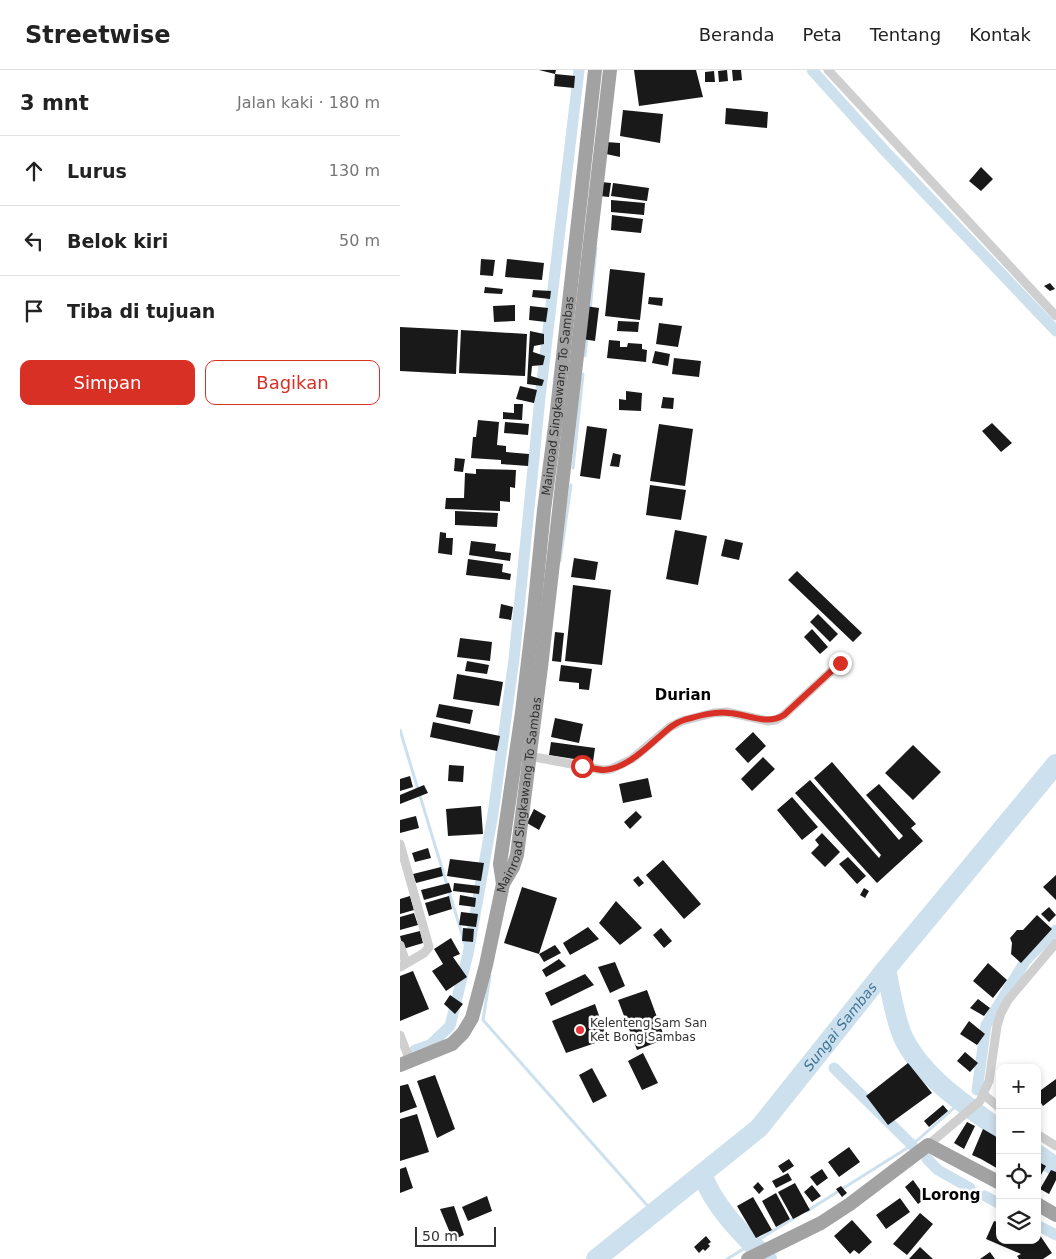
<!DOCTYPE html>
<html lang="id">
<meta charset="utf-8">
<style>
body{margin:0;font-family:"DejaVu Sans",sans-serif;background:#f6f6f6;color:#222}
.controls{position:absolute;right:15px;bottom:15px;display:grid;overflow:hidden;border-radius:10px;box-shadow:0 2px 8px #0003}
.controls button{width:45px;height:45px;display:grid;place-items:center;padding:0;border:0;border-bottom:1px solid #e0e0e0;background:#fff;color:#222;font:25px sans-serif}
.scale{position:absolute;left:15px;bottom:12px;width:81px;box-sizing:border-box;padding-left:5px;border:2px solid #323232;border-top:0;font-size:14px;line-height:18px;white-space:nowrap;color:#323232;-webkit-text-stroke:4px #fff;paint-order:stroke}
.stop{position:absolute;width:15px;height:15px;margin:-11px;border:4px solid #d93025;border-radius:50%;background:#fff}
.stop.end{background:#d93025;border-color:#fff;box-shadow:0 1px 5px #0008}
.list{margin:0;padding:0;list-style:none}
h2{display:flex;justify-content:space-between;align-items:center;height:65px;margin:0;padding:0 20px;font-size:21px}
h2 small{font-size:16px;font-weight:400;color:#767676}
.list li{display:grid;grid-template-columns:32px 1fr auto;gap:15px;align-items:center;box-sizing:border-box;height:70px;padding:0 20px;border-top:1px solid #e0e0e0}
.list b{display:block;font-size:19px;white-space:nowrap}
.list em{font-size:16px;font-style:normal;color:#767676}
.actions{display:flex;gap:10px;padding:15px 20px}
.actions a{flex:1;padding:11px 0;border:1px solid #d93025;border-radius:10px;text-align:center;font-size:18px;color:#d93025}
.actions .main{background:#d93025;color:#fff}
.icon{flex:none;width:28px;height:28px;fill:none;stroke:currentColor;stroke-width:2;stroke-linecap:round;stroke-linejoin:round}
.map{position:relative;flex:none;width:656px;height:1189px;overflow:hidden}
header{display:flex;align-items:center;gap:30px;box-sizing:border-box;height:70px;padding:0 25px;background:#fff;border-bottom:1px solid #e0e0e0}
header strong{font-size:24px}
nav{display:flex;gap:28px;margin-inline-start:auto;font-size:18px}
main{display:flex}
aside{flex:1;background:#fff}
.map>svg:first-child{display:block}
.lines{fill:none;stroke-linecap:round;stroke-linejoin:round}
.stream{stroke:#cde0ed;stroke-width:3}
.canal{stroke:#cde0ed;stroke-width:11}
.river{stroke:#cde0ed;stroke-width:20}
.building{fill:#191919}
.minor{stroke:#cfcfcf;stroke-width:9}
.trunk{stroke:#a2a2a2;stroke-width:14}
.route{stroke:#d93025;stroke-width:6}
.poi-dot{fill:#e63640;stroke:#fff;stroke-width:2}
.labels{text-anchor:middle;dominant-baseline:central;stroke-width:5;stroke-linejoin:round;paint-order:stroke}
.street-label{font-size:12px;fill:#323232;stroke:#fff}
.poi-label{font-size:12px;fill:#323232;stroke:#fff;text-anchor:start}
.water-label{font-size:14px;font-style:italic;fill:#3e7295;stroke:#fff}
.quarter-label{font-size:15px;font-weight:bold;fill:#000;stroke:#fff}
</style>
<header>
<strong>Streetwise</strong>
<nav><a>Beranda</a><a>Peta</a><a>Tentang</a><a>Kontak</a></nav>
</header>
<main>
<aside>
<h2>3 mnt<small>Jalan kaki · 180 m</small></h2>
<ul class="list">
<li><svg class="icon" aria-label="ahead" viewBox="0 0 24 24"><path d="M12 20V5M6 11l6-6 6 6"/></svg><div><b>Lurus</b></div><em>130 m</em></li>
<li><svg class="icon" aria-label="left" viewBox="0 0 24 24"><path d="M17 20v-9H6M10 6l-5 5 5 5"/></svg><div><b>Belok kiri</b></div><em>50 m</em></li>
<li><svg class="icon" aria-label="arrive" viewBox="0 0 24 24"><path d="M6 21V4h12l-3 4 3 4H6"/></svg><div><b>Tiba di tujuan</b></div></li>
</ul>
<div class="actions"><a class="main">Simpan</a><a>Bagikan</a></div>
</aside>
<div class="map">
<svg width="656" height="1189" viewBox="0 0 656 1189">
<rect width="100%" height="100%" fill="#fff"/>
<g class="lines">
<path class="stream" d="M190 241 196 178
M185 286 187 267
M173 398 183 304
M160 491 171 415
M0 660 68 884
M90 906 83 950 254 1143
M407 1141 512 1075 555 1037
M327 1189 399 1145"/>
<path class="canal" d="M412 0 485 81 656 261
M15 980 30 975 50 956 68 884 93 744 114 589 140 328 179 0
M434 998 512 1075
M577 1020 586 955 626 890 656 860
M527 1089 538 1100 570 1118
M585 1126 600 1134
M637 1155 656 1165"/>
<g class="river">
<path d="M486 899C491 922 494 946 503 967 521 1006 566 1035 600 1060"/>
<path d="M637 1084 656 1097"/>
<path d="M302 1104C315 1138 341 1163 367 1189"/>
<path id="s1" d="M196 1189 359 1058 486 899 656 694"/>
</g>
</g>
<path class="building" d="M139 0H156L155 4Z
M234 0H296L303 27 239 36Z
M327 0 328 11 319 12 318 1Z
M332 0H341L342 10 333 11Z
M314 1 315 12H305V2Z
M155 4 175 6 174 18 154 16Z
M326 38 368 42 367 58 325 54Z
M223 40 263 44 260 73 220 66Z
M206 72 220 73V87L206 84Z
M581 97 593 109 581 121 569 111Z
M201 112 211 113 209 127 200 126Z
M213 113 249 118 247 131 211 126Z
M211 130 245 133 244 145 211 142Z
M212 145 243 149 241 163 211 160Z
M81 189 95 190 93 206 80 205Z
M107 189 144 193 142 210 105 207Z
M210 199 245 203 240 250 205 246Z
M650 213 655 219 650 221 644 216Z
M85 217 103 219 102 224 84 223Z
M133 220 151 221 150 229 132 227Z
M249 227 263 228 262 236 248 234Z
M115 235V251L94 252 93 236Z
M130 236 148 238 146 252 129 250Z
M185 236 199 238 195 271 182 269Z
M218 251 239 252 238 262 217 261Z
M259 253 282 256 278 277 256 274Z
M0 257 58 260 56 304 0 301Z
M61 260 127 264 125 306 59 303Z
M130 261 144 264V274L134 276 133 282 145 286 143 295 132 296 131 306 144 310 142 316 127 314Z
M209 270 220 271V277H227L228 273 242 274V279L247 280 246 292 207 288Z
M255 281 270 284 268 296 252 293Z
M274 288 301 291 299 307 272 304Z
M120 316 137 320 134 333 116 329Z
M226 321 242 323 241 341 219 340V329L226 330Z
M263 327 274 328 273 339 261 338Z
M114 334H123L122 350 103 349V342L114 343Z
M78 350 99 352 97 375 106 376V382L129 384 128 396 101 394V390L71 388 73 367H76Z
M105 352 129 354 128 365 104 363Z
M592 353 612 373 601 382 582 361Z
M259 354 293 359 285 416 250 411Z
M187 356 207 359 200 409 180 406Z
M213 383 221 385 219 397 210 396Z
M55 388 65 389 63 402 54 401Z
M76 399 116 400 115 418 110 417V432L100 431V441L45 439 46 428H64L65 403 76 404Z
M250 415 286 420 281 450 246 445Z
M55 441 98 443 97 457 55 455Z
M275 460 307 466 298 515 266 509Z
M40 462 46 463V468H53L52 485 38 483Z
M325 469 343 473 339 490 321 486Z
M71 471 96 474 95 481 111 483 110 491 69 485Z
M174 488 198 492 195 510 171 507Z
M68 489 103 494 102 502 111 504 110 510 66 505Z
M397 501 462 563 453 572 388 510Z
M173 515 211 520 202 595 165 591Z
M101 534 113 537 111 550 99 548Z
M418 544 438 564 430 572 410 552Z
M412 559 428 577 420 584 404 567Z
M155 562 164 563 161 592 152 591Z
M60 568 92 572 90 591 57 587Z
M67 591 89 595 87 604 65 601Z
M161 595 192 599 189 620 179 619V613L159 611Z
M57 604 103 612 99 636 53 629Z
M39 634 73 640 70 654 36 647Z
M155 648 183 654 179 673 151 667Z
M33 652 100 666 97 681 30 667Z
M353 662 366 676 348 693 335 679Z
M151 672 195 678 193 692 149 685Z
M513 675 541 702 513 730 485 703Z
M363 687 375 699 352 721 341 709Z
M432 692 499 770 503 766 466 725 479 714 516 754 511 758 523 771 477 813 395 723 410 710 479 788 481 785 414 708Z
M49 695 64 696 63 712 48 711Z
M10 706 13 717 0 721V709Z
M248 708 252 727 223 733 219 714Z
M24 715 28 723 0 734V725Z
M392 727 418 757 402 770 377 740Z
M81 736 83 764 48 766 46 739Z
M134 739 146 746 139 760 127 753Z
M236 741 242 747 230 759 224 752Z
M16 746 19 758 0 763V750Z
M422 763 440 782 425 797 411 783 419 775 415 770Z
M28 778 31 788 15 792 12 783Z
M448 787 466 806 457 814 439 794Z
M50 789 84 793 81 811 47 806Z
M263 790 301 834 284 849 246 805Z
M41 797 43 806 16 813 13 804Z
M656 805V830L643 817Z
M238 806 244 813 239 817 233 810Z
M49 813 52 822 24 830 21 820Z
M54 813 80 816 79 824 53 821Z
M122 817 157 828 139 884 104 873Z
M464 818 469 821 465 828 460 825Z
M60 825 76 828 75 837 59 835Z
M10 826 14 840 0 844V829Z
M49 826 52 839 29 846 25 833Z
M216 831 242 858 220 875 199 853Z
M649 837 656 845 649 852 641 844Z
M61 842 78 844 76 857 59 855Z
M14 843 18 855 0 860V847Z
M637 845 652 859 621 893 611 884 612 873 610 868 617 860H623Z
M188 857 199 869 170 885 163 873Z
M63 858 74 859 73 872 62 871Z
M261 858 272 871 264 878 253 865Z
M20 861 23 873 3 879 0 866Z
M51 868 60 884 53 887 67 907 46 921 32 901 43 894 34 879Z
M155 875 161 883 144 892 139 884Z
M159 889 166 896 146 907 142 900Z
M215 892 225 916 210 923 198 897Z
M588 893 607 910 593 928 573 911Z
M13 901 29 939 0 951V906Z
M185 904 194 915 151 936 145 923Z
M247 920 265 969 237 980 218 930Z
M50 925 63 934 55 944 44 934Z
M578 929 590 938 584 946 570 938Z
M195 934 207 969 166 983 152 951Z
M569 951 585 964 577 975 560 964Z
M565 982 578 993 570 1002 557 991Z
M243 983 258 1013 242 1020 228 991Z
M508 993 532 1023 488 1055 466 1026Z
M192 998 207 1026 193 1033 179 1005Z
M35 1005 55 1059 37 1068 17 1011Z
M656 1009V1026L643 1036 637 1027V1023Z
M8 1014 17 1037 0 1043V1016Z
M543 1035 548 1041 529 1057 524 1051Z
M17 1044 29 1082 0 1091V1049Z
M567 1052 575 1056 564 1079 554 1073Z
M583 1059 600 1069V1100L581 1089 572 1085Z
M449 1077 460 1092 439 1107 428 1092Z
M389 1089 394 1096 383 1103 378 1096Z
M637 1091 646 1096 637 1112Z
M6 1097 13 1118 0 1123V1099Z
M422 1099 428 1108 417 1116 410 1107Z
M651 1100 656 1102V1110L649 1124 640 1119Z
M388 1103 392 1110 376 1118 372 1111Z
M513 1110 526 1128 518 1134 505 1117Z
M358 1112 364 1119 359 1124 353 1117Z
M395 1113 410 1140 393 1149 378 1122Z
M412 1115 421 1126 412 1132 404 1122Z
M441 1116 447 1123 442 1127 436 1119Z
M376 1123 390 1149 376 1157 362 1131Z
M87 1126 92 1141 68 1151 62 1137Z
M353 1127 372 1160 356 1168 337 1136Z
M500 1128 510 1142 486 1159 476 1145Z
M54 1136 64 1165 53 1170 40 1139Z
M520 1143 533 1154 507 1185 493 1174Z
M452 1150 472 1172 459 1184 454 1180 450 1184 434 1166Z
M594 1151 600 1153V1170H637V1161L652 1183 643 1189H619L617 1186 621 1184 586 1169Z
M306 1166 311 1172 308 1174 310 1176 305 1181 303 1179 299 1183 294 1177Z
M520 1177 533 1189H509Z
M590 1182 595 1189H580Z"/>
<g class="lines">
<path class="minor" d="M428 0 656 246
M129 686 203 700 211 699 232 689 270 657 282 651 313 643 327 642 368 651 376 650 384 645 440 593
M0 774 29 877 24 883 0 897
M0 875 6 893
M0 965 10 991
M584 1025 600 1038
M637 1064 656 1076
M528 1075 580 1031 589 1011 597 956 601 943 608 930 656 873"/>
<g class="trunk">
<path id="s2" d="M103 814 100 794 122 642 134 541 144 440 156 349 195 0"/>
<path id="s3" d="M0 995 52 974 63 963 72 948 86 895 103 814 113 797 117 785 141 597 210 0"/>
<path d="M637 1134 656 1145"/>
<path d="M348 1189 421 1153 450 1134 528 1075 600 1113"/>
</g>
</g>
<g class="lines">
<path class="route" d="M182 696C189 697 197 700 204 700 225 699 244 680 259 667 267 660 274 653 284 650 298 646 315 641 329 643 348 644 367 656 384 645L440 593"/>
</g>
<circle class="poi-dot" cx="180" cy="960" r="5"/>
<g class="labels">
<g class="street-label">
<text stroke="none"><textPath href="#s2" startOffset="492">Mainroad Singkawang To Sambas</textPath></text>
<text stroke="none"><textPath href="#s3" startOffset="318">Mainroad Singkawang To Sambas</textPath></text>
</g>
<g class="poi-label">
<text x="190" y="953">Kelenteng Sam San<tspan x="190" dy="14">Ket Bong Sambas</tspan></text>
</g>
<g class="water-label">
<text stroke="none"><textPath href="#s1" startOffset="339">Sungai Sambas</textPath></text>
</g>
<g class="quarter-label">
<text x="283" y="625">Durian</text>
<text x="551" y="1125">Lorong</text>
</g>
</g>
</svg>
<div class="controls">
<button>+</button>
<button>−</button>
<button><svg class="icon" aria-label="locate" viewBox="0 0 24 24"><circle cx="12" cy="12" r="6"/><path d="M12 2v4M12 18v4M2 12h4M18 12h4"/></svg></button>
<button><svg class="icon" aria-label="layers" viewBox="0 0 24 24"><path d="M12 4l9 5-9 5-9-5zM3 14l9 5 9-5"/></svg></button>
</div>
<div class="scale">50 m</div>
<div class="stop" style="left:182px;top:696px"></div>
<div class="stop end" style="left:440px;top:593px"></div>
</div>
</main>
